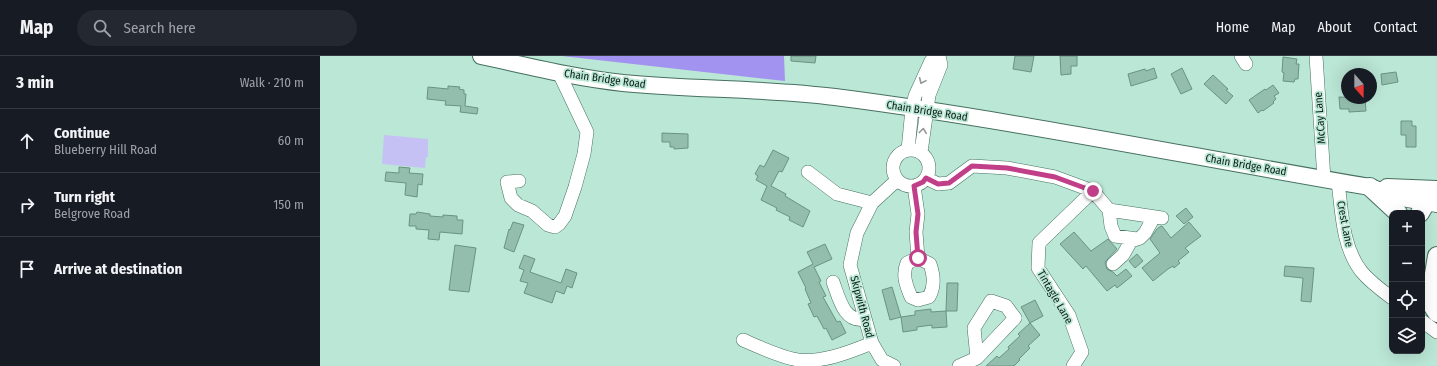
<!DOCTYPE html>
<meta charset="utf-8">
<style>
body{margin:0;font-family:"Fira Sans Condensed",sans-serif;background:#242831;color:#f1f3f6}
.controls{position:absolute;right:12px;bottom:12px;display:grid;overflow:hidden;border-radius:8px;box-shadow:0 4px 16px #0002}
.controls button{width:36px;height:36px;display:grid;place-items:center;padding:0;border:0;border-bottom:1px solid #363941;background:#171b24;color:#f1f3f6;font:20px sans-serif}
.compass{position:absolute;left:1021px;top:12px;width:36px;height:36px;border-radius:50%;background:#171b24;box-shadow:0 4px 16px #0002;rotate:159deg}
.stop{position:absolute;width:12px;height:12px;margin:-9px;border:3px solid #c13f88;border-radius:50%;background:#fff}
.stop.end{background:#c13f88;border-color:#fff;box-shadow:0 1px 4px #0008}
.list{margin:0;padding:0;list-style:none}
h2{display:flex;justify-content:space-between;align-items:center;height:52px;margin:0;padding:0 16px;font-size:17px}
h2 small{font-size:13px;font-weight:400;color:#9ea1a6}
.list li{display:grid;grid-template-columns:26px 1fr auto;gap:12px;align-items:center;box-sizing:border-box;height:64px;padding:0 16px;border-top:1px solid #363941}
.list b{display:block;font-size:15px;white-space:nowrap}
.list p{margin:0;font-size:13px;white-space:nowrap;color:#9ea1a6}
.list em{font-size:13px;font-style:normal;color:#9ea1a6}
.icon{flex:none;width:22px;height:22px;fill:none;stroke:currentColor;stroke-width:2;stroke-linecap:round;stroke-linejoin:round}
.map{position:relative;flex:none;width:1117px;height:310px;overflow:hidden}
header{display:flex;align-items:center;gap:24px;box-sizing:border-box;height:56px;padding:0 20px;background:#171b24;border-bottom:1px solid #363941}
header strong{font-size:19px}
nav{display:flex;gap:22px;margin-inline-start:auto;font-size:14px}
.search{width:280px;height:36px;background:#242831;display:flex;align-items:center;gap:10px;box-sizing:border-box;padding:0 14px;border-radius:22px;color:#9ea1a6;font-size:15px}
main{display:flex}
aside{flex:1;background:#171b24}
.map>svg:first-child{display:block}
.green{fill:#c6c1f4}
.forest{fill:#a293f1}
.building{fill:#93bead;stroke:#699383}
.lines{fill:none;stroke-linecap:round;stroke-linejoin:round}
.minor-casing{stroke:#477061;stroke-width:14}
.major-casing{stroke:#477061;stroke-width:18}
.highway-casing{stroke:#477061;stroke-width:20}
.minor{stroke:#fff;stroke-width:13}
.major{stroke:#fff;stroke-width:16}
.highway{stroke:#fff;stroke-width:18}
.oneway{stroke:#929997}
.route{stroke:#c13f88;stroke-width:5}
.labels{text-anchor:middle;dominant-baseline:central;stroke-width:3.5;stroke-linejoin:round;paint-order:stroke}
.street-label{font-size:11px;fill:#0c1d17;stroke:#bbe7d6}
</style>
<header>
<strong>Map</strong>
<div class="search"><svg class="icon" aria-label="search" viewBox="0 0 24 24"><circle cx="10" cy="10" r="6"/><path d="M15 15l6 6"/></svg>Search here</div>
<nav><a>Home</a><a>Map</a><a>About</a><a>Contact</a></nav>
</header>
<main>
<aside>
<h2>3 min<small>Walk · 210 m</small></h2>
<ul class="list">
<li><svg class="icon" aria-label="ahead" viewBox="0 0 24 24"><path d="M12 20V5M6 11l6-6 6 6"/></svg><div><b>Continue</b><p>Blueberry Hill Road</p></div><em>60 m</em></li>
<li><svg class="icon" aria-label="right" viewBox="0 0 24 24"><path d="M7 20v-9h11M14 6l5 5-5 5"/></svg><div><b>Turn right</b><p>Belgrove Road</p></div><em>150 m</em></li>
<li><svg class="icon" aria-label="arrive" viewBox="0 0 24 24"><path d="M6 21V4h12l-3 4 3 4H6"/></svg><div><b>Arrive at destination</b></div></li>
</ul>
</aside>
<div class="map">
<svg width="1117" height="310" viewBox="0 0 1117 310">
<rect width="100%" height="100%" fill="#bbe7d6"/>
<path class="green" d="M64 79 108 83V101H106L105 112 62 108Z"/>
<path class="forest" d="M242 0H464L465 25Z"/>
<path class="building" d="M471 0H496L495 7 471 5Z
M695 0H714L711 16 693 13Z
M740 0H757V10H751V18L741 19Z
M963 1 977 3 976 8H979L978 23H975L974 26 963 25 964 17 962 16Z
M834 12 837 22 811 30 808 18 825 13 826 15Z
M862 12 872 33 861 38 851 18Z
M1076 16 1078 26 1062 29 1061 18Z
M893 19 908 33 906 34 913 40 906 48 884 28Z
M953 29 959 37 954 40 956 43 953 46 954 47 943 55 942 54 938 57 929 44 945 33 946 34Z
M128 30 140 31 139 33 144 34V38H146L145 50 158 52 157 58 140 56 141 50 125 49 126 45 107 43 108 31 128 33Z
M1019 41 1045 42 1046 55 1029 56V53H1020Z
M1081 65H1092V70H1096V91H1086V79H1081Z
M342 77 368 78V92L354 93V91H350V86H342Z
M453 94 469 102 462 116 459 115 451 130 466 138 465 140 490 155 483 171 469 164 470 161 456 154 457 152 441 144 447 130 436 124 438 120 435 118 440 109 444 111Z
M79 111 90 112 89 117 103 118 102 129 98 128 97 141 85 139 86 127 65 125 66 116 79 117Z
M866 152 873 161 864 168 856 160Z
M97 156 110 158V160L123 161V159L137 160V164H143L142 178 120 176 119 184 108 183 109 174 96 173V170H89L90 158H96Z
M193 166 204 169 194 196 184 192 189 173 190 174Z
M869 166 881 180 865 192 869 196 858 205 860 207 854 212 853 210 848 213 833 225 822 212 840 197 830 183 837 173 841 170H842L851 182Z
M754 176 771 195 788 183 797 193 785 206 787 213 793 216 797 220 806 213 812 220 797 232 795 229 787 235 766 210 763 213 740 188Z
M505 188 512 203 494 211 501 225 499 226 506 240 503 241 517 266 520 265 526 277 512 284 506 272 504 273 497 260 494 261 488 248 491 247 485 233 486 232 478 216 493 208 487 196Z
M135 189 156 192 149 236 129 234Z
M817 198 823 205 815 212 809 205Z
M204 199 215 203 210 216 241 227 246 213 257 217 252 232 247 230 244 238 236 235 232 247 204 237 208 227 200 225 204 214 199 212Z
M965 210 994 212 991 246 981 245 983 222 964 220Z
M627 227H638L637 255H626Z
M572 231 581 261 570 264 562 234Z
M715 244 723 260 710 267 701 251Z
M611 253V256L626 255 627 271 612 272V269L597 271V274L583 276 581 261 595 259V255Z
M710 267 720 279 708 290 710 292 699 303 700 304 694 310H666L677 300 679 302 689 293 688 291 700 280 698 278Z"/>
<g class="lines">
<defs>
<path id="minor" d="M921 0 926 8
M996 0 1004 123
M573 112a18 18 0 1 1 36 0a18 18 0 1 1-36 0Z
M588 94 592 53 595 40 611 5 617 0
M601 96 609 39 621 9 619 0
M488 116 517 138 552 147
M606 122 618 128 629 127 652 110 687 112 735 121 773 135 789 154 842 162
M199 125 187 126 191 142 198 149 212 155 228 169 235 171 239 168 245 160 255 131 264 98 267 76 239 17
M1018 126C1022 156 1022 190 1041 215 1050 226 1061 234 1072 242
M594 130 598 158 596 176 598 202 587 207C582 219 586 229 591 241L598 244 609 241C615 230 614 220 610 208L598 202
M789 154 791 170 795 180 817 183
M793 208 803 199 811 185 820 182 825 177 834 161
M513 226C519 242 524 267 545 263
M671 245 686 250 695 262 657 302 654 272Z
M1102 265 1117 276
M423 284C439 291 456 299 473 303 498 309 530 296 552 287
M574 310 562 304 552 287 530 209 537 177 552 147 577 124
M639 310 657 302
M753 310 762 296 749 259 718 212 719 187 773 135"/>
<path id="major" d="M161 0C208 10 255 22 303 27 374 34 445 32 515 41 694 64 872 101 1050 131L1082 142 1117 148
M1067 131 1117 133"/>
<path id="highway" d="M1050 131 1078 157
M1100 157 1104 150 1117 137
M1117 200 1114 218 1117 233
M1102 225 1108 243 1117 257"/>
</defs>
<use href="#minor" class="minor-casing"/>
<use href="#major" class="major-casing"/>
<use href="#highway" class="highway-casing"/>
<use href="#minor" class="minor"/>
<use href="#major" class="major"/>
<use href="#highway" class="highway"/>
</g>
<defs><path id="oneway-chevron" d="M-2-3.5L2.5 0L-2 3.5" fill="none" stroke-width="1.6" stroke-linecap="round" stroke-linejoin="round"/></defs>
<g class="oneway">
<use href="#oneway-chevron" transform="translate(602 25) rotate(114)"/>
<use href="#oneway-chevron" transform="translate(603 75) rotate(-83)"/>
</g>
<g class="lines">
<path class="route" d="M598 202 596 176 598 158 594 130 603 126 606 122 618 128 629 127 652 110 687 112 735 121 773 135"/>
</g>
<g class="labels">
<g class="street-label">
<text transform="translate(285 23) rotate(8)">Chain Bridge Road</text>
<text transform="translate(607 55) rotate(9)">Chain Bridge Road</text>
<text transform="translate(1000 62) rotate(-94)">McCay Lane</text>
<text transform="translate(926 109) rotate(10)">Chain Bridge Road</text>
<text transform="translate(1025 168) rotate(79)">Crest Lane</text>
<text transform="translate(735 241) rotate(60)">Tintagle Lane</text>
<text transform="translate(542 251) rotate(75)">Skipwith Road</text>
</g>
</g>
</svg>
<div class="controls">
<button>+</button>
<button>−</button>
<button><svg class="icon" aria-label="locate" viewBox="0 0 24 24"><circle cx="12" cy="12" r="6"/><path d="M12 2v4M12 18v4M2 12h4M18 12h4"/></svg></button>
<button><svg class="icon" aria-label="layers" viewBox="0 0 24 24"><path d="M12 4l9 5-9 5-9-5zM3 14l9 5 9-5"/></svg></button>
</div>
<svg class="compass" viewBox="-18 -18 36 36"><path d="M0-13l5 13h-10z" fill="#e53935"/><path d="M0 13l5-13h-10z" fill="#9ea1a6"/></svg>
<div class="stop" style="left:598px;top:202px"></div>
<div class="stop end" style="left:773px;top:135px"></div>
</div>
</main>
